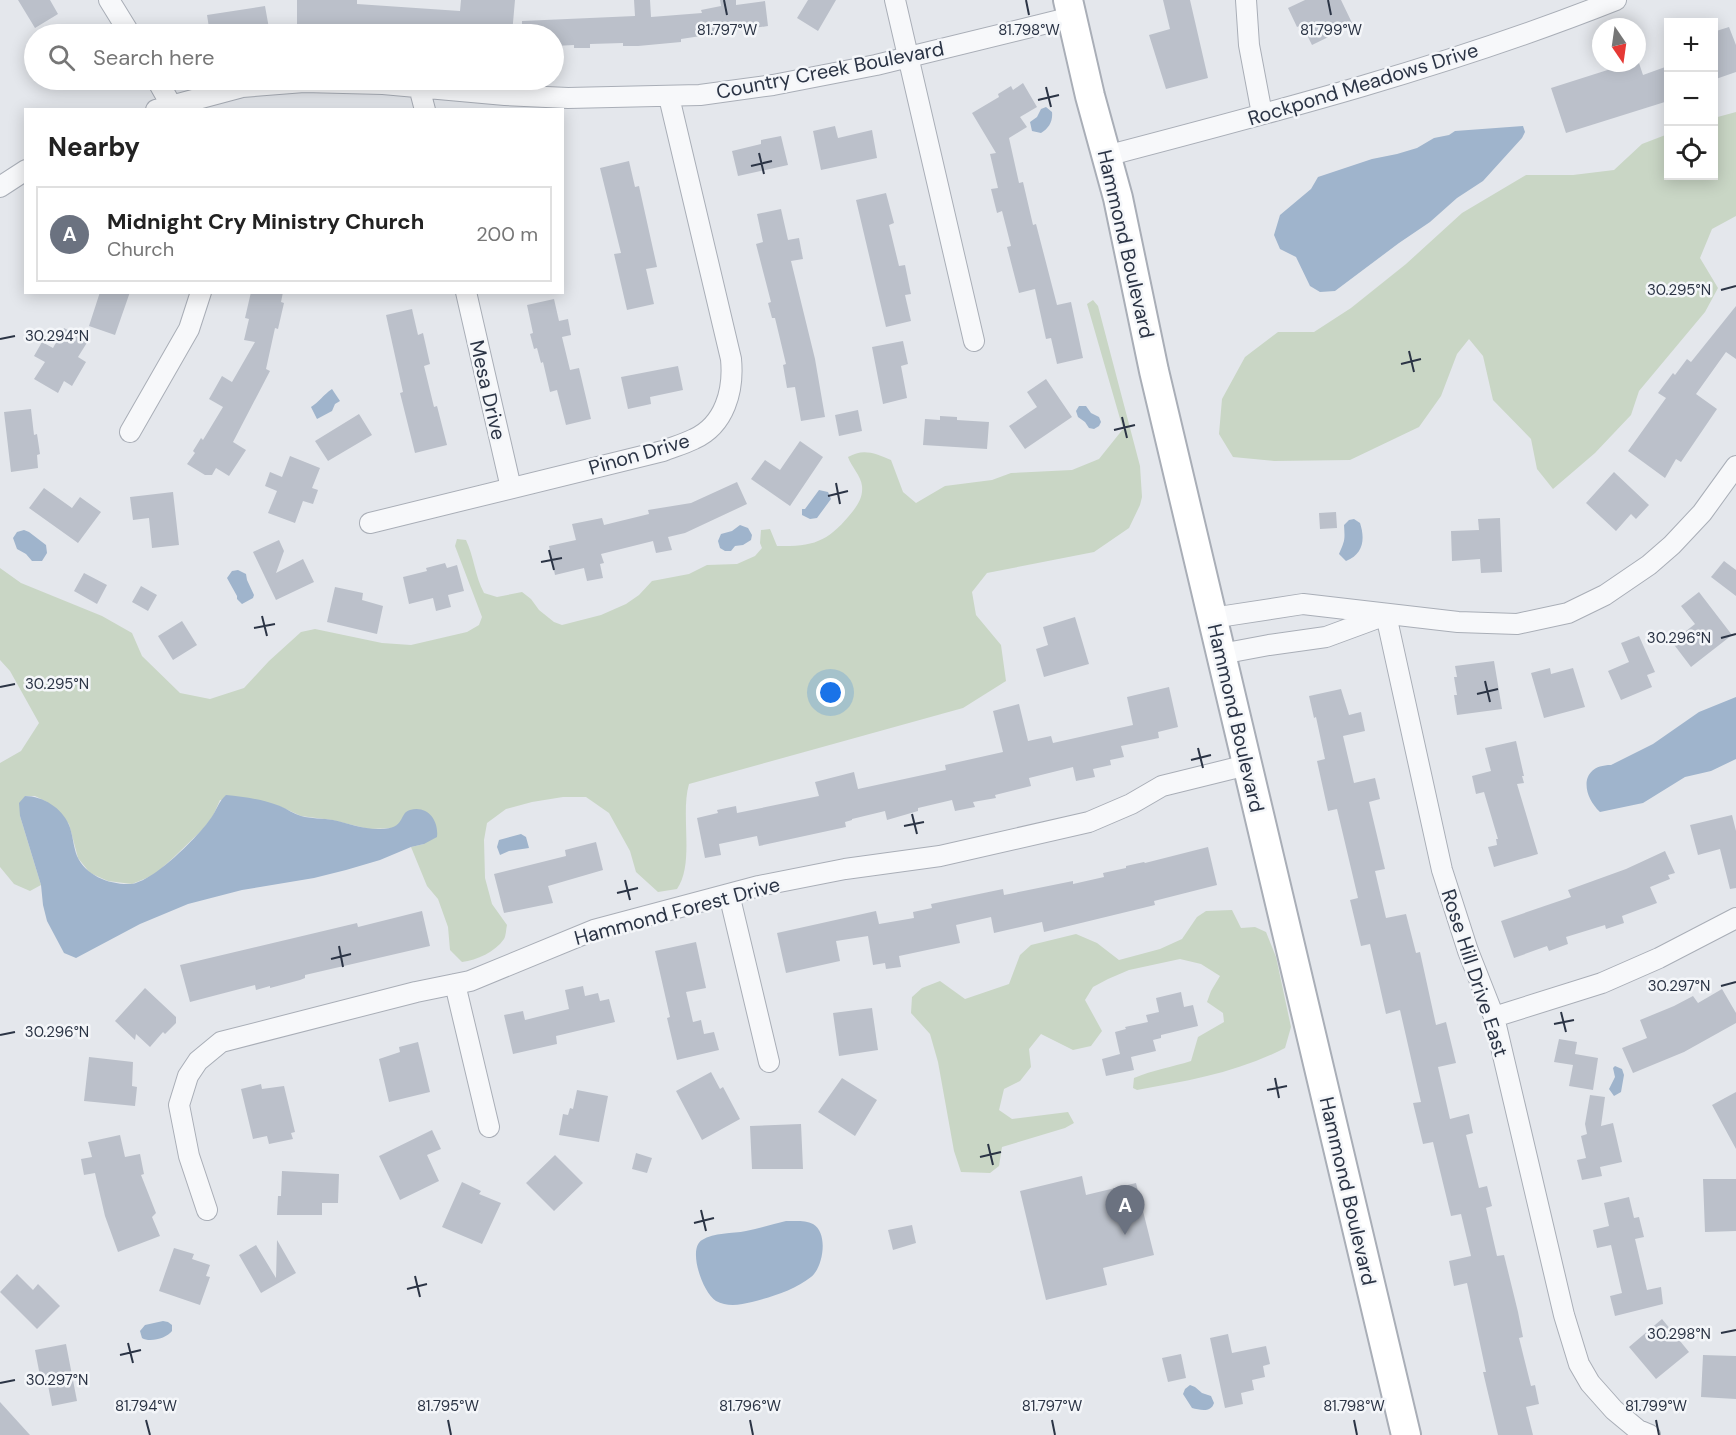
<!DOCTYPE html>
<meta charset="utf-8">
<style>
body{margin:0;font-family:"DM Sans",sans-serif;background:#f6f6f6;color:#222}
.controls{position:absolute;right:18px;top:18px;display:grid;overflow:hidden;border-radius:0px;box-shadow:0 3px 15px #0003}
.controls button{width:54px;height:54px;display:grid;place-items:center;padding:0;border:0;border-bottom:2px solid #e0e0e0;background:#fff;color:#222;font:30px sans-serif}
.compass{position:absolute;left:1592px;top:18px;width:54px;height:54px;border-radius:50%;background:#fff;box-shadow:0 3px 15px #0003;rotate:167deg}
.you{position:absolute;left:831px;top:693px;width:21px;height:21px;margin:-15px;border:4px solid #fff;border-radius:50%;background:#1a73e8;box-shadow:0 0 0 9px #1a73e833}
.badge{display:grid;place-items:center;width:39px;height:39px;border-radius:50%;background:#d1495b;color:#fff;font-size:20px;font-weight:700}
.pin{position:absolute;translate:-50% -50px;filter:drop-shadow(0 2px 3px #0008)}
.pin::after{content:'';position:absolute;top:32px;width:21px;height:18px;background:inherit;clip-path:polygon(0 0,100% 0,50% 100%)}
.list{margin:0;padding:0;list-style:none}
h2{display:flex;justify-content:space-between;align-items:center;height:78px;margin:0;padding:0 24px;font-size:26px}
h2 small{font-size:20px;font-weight:400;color:#767676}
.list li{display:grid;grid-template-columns:39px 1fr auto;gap:18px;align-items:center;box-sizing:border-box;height:96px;margin:0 12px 12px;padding:0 12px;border:2px solid #e0e0e0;border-radius:0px}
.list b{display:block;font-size:22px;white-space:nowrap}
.list p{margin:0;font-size:20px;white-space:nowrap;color:#767676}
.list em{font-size:20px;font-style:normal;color:#767676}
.icon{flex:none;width:33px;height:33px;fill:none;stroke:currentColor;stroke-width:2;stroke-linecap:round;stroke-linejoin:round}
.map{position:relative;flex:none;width:1736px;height:1435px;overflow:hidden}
.search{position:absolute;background:#fff;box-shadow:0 3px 15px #0003;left:24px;top:24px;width:540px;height:66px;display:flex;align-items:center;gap:15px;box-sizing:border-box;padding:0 21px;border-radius:33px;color:#767676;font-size:22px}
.panel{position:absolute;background:#fff;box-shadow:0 3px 15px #0003;left:24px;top:108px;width:540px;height:186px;border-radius:0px}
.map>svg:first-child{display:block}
.green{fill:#c9d6c5}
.water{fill:#9fb4cc}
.building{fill:#bbc0ca}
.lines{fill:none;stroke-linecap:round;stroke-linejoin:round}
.street-casing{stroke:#a9aeb7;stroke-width:22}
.secondary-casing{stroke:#a9aeb7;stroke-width:32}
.street{stroke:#f7f8fa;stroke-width:20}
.secondary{stroke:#fff;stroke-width:28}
.ticks{fill:none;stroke:#2b3445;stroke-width:2}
.labels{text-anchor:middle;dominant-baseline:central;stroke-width:5;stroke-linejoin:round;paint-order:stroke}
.street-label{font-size:20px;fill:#2b3445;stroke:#f4f6f9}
.ticks-label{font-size:15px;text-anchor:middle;fill:#2b3445;stroke:#f4f6f9;stroke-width:5;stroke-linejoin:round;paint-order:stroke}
</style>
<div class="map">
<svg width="1736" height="1435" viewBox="0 0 1736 1435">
<rect width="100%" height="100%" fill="#e4e7ec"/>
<path class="green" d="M1736 112V216L1712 229 1700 258 1718 288 1705 312 1639 391 1631 415 1595 453 1553 489 1537 469 1531 439 1493 400 1483 356 1469 339 1457 354 1441 396 1419 427 1350 460 1274 461 1233 457 1219 434 1222 399 1245 357 1278 332H1314L1351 308 1406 264 1462 213 1526 175H1573L1614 170 1642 144 1668 134V176H1714V118Z
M1093 300 1098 306 1140 466 1142 497 1140 505 1129 528 1094 552 987 573 972 592 976 615 1001 645 1006 681 963 708 689 784C680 815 695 863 677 889L658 892 636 872 630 851 609 813 586 797H563L532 802 506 809 487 823 484 840 485 878 492 904 507 925C506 929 506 936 504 939 495 952 477 960 462 962L450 950 448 927 438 899 427 886 411 847 424 844 401 823 393 828 369 829 332 820 301 816 279 806 220 800 213 816 203 829 173 858 154 875 132 884 108 881 90 873 78 858 69 824 47 802 35 796H25L20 816 41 885 30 891 14 884 0 867V763L21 751 39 723 10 671 0 660V568L21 583 102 616 132 633 142 656 180 693 210 699 244 688 269 661 301 632 315 629 382 643 411 645 467 632 479 625 482 617 455 546 457 539 466 540C474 557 475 576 484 593L497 597 522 592 531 599 539 610 554 622 562 625 601 615 626 604 639 595 652 581 689 574 707 565 737 564 755 556 762 548 760 543 761 530 770 529 777 546C815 547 829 541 853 511 859 503 863 496 862 486 861 476 851 466 848 457 863 448 875 453 891 460L903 492 916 503 945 486 992 480 1011 473 1072 470 1099 459 1123 429 1087 304Z
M1232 910 1241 928 1255 927 1266 932 1276 957 1291 1027 1285 1048C1239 1072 1188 1081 1137 1090L1133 1088 1134 1078C1153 1070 1172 1067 1191 1061L1198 1037 1224 1022 1223 1013 1207 1002 1211 991 1220 976 1201 964 1180 959 1129 970 1108 979 1093 987 1085 1000 1102 1031 1091 1046 1073 1050 1041 1034 1029 1049 1031 1067 1020 1081 1004 1089 999 1110 1012 1119 1068 1112 1074 1123 1065 1128 1002 1147 999 1166 990 1173 961 1172 954 1151 938 1062 930 1034 911 1013 912 997 922 988 940 981 965 999 1009 984 1020 955 1031 945 1076 934 1097 943 1119 960 1160 949 1182 939 1197 917 1206 911Z"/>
<path class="water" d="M1046 107 1052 112C1053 121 1049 128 1041 133L1032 131 1030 122 1037 117 1041 109Z
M1523 126 1525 132 1522 138 1483 181 1457 198 1430 222 1399 243 1335 291 1320 292 1310 286 1296 257 1280 249 1274 235 1280 215 1311 189 1318 177 1372 159 1397 154 1417 148 1434 138 1449 135 1455 131Z
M332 389 340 401 335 404 332 411 317 419 311 407C319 402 323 395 332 389Z
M1079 406H1086L1091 413 1099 417 1101 422 1099 426 1094 429 1089 428 1085 422 1078 417 1076 411Z
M819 490 828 492 831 499 817 518 810 519 802 515V509H805Z
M1354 519 1360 523C1365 538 1364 554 1346 561L1339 554C1345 540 1345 540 1344 525L1349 520Z
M740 525 748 528 752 535 751 540 743 545 735 546 731 551H725L720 548 718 541 721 534 732 531Z
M24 530 29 532 46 545 47 553 42 561H32L26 554 17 549 13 538 17 532Z
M238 570 246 574 247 580 254 595 253 598 242 604 237 599V596L227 578 232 571Z
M1736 697V759L1711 771 1685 777 1643 803 1600 812C1581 794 1580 765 1611 765L1653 744 1699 712Z
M226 795C244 797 262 799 280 806 287 809 294 814 301 816 311 819 323 818 333 820 348 823 362 829 378 829 407 830 398 813 410 810 428 805 439 821 437 837L424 844 411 847 380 860 346 870 314 878 242 890 188 904 140 924 76 958 64 953 47 921 43 905 41 885 20 816 19 803 25 796C43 796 62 808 69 825 73 835 73 846 77 856 86 876 110 885 131 884 153 882 198 837 211 818 217 810 218 802 226 795Z
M521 834 526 837 529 848 509 851 500 855 497 847 499 840Z
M1615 1066 1622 1069 1624 1075 1621 1092 1614 1096 1609 1089 1615 1077 1613 1068Z
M786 1221C795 1221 806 1220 813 1224 829 1233 823 1268 811 1277 795 1290 771 1297 752 1302 740 1305 727 1307 716 1301 703 1293 687 1249 702 1240 714 1232 732 1234 746 1231 760 1228 773 1224 786 1221Z
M163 1321 168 1322 172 1325V1331C167 1338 150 1343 142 1338L140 1331 145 1325Z
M1190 1385 1195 1387 1202 1393 1211 1396 1214 1403C1211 1413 1200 1410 1192 1408L1183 1394 1185 1389Z"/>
<path class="building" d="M18 0H50L58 14 35 28Z
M297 0H357V4L460 11 461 0H515L512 34H372V26L316 27V33H297Z
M634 0H650L651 17 702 13 701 10 721 6 720 0H736V5L765 1 768 26 681 39V42L638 46H623V43L590 44V48H574V45L554 46V34H522V21L635 16Z
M808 0H836L818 31 797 18Z
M1163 0H1190L1208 78 1166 89 1149 35 1170 29Z
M1305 0H1341L1353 25 1312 45 1302 25 1297 27 1288 8Z
M265 6 270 34H210L207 15Z
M1729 27 1736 45V72L1713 80V32Z
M1616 63H1639L1643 75 1668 66V101L1566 133 1551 88 1617 67Z
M1023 83 1037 107 1020 117 1027 127 1009 138 1019 183 1023 182 1033 225 1036 224 1057 305 1071 302 1083 358 1057 364 1051 338 1046 339 1035 289 1019 293 1007 247 1011 246 1002 211 997 213 991 189 998 188 990 154 996 153 972 113 999 97 998 94 1011 86 1013 90Z
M835 126 838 138 872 130 877 158 821 170 813 131Z
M781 136 788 165 738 176 732 151 761 144V140Z
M629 161 635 187 639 186 657 267 646 269 654 304 627 310 614 254 621 253 600 168Z
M886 193 894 223 889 225 899 266 905 265 911 294 905 295 911 321 886 327 856 200Z
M781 209 788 240 799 238 803 259 791 261 815 359 825 417 801 421 795 387 787 388 783 365 786 364 775 318H772L768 303 771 302 756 244 763 242 757 214Z
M100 292H130L115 335 89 326Z
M251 292H283L281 302 284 303 278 329 275 328 266 369 270 371 233 442 246 450 229 476 216 468 212 475H205L187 464 195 453 193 451 201 438 203 440 223 407 209 399 222 376 232 382 255 342 244 340 249 319 245 318Z
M554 299 559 321 568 319 571 335 562 337 570 370 579 368 591 419 566 425 557 390 550 392 543 362 541 363 537 348 534 349 530 334 533 333 527 305Z
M1736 306V359L1726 352 1696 394 1717 409 1681 462 1676 459 1665 478 1628 451 1666 398 1658 393 1673 373 1675 375 1687 359 1691 362Z
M412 309 418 335 423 333 430 364 424 366 434 407 437 406 447 445 415 453 400 393 403 392 386 315Z
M64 328 88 341 78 357 86 362 72 386 64 381 58 393 34 379 45 362 34 356 42 342 53 348Z
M903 341 908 364 901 366 907 398 883 404 872 347Z
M678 366 683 390 650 397 651 404 628 409 621 377Z
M1046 379 1072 417 1025 449 1009 426 1037 407 1027 392Z
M31 409 34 435 37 434 40 454 37 455 38 468 11 472 4 412Z
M858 410 862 431 839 436 835 415Z
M359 414 372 435 328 461 315 441Z
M940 416 957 417V420L989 422 987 449 923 445 925 419 940 420Z
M800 441 823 457 790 506 751 479 765 460 780 470Z
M290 456 320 468 312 488 318 490 313 504 303 501 295 523 268 513 277 491 265 486 270 472 282 477Z
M1614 472 1649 505 1636 519 1631 514 1616 531 1586 503Z
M737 482 747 504 685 533 668 537 672 550 656 553 653 541 601 554 604 563 600 564 603 578 587 581 584 568 555 575 549 546 576 540 572 524 602 518 604 525 649 514 648 510 691 503Z
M44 488 72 508 80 497 101 512 78 543 29 508Z
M173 492 179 545 152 548 149 518 133 520 130 497Z
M1336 512 1337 528 1320 529 1319 513Z
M1500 518 1502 572 1481 573 1480 559 1452 561 1451 531 1479 530 1478 519Z
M279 540 284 551 276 573 303 559 314 582 276 600 253 552Z
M1724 561 1736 570V596L1711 577Z
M445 563 447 568 457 565 464 591 448 595 451 607 436 611 433 598 409 604 403 577 427 571 426 568Z
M84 573 107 585 97 604 74 591Z
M141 586 157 595 148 611 132 602Z
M335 587 363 593 362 600 383 606 377 634 327 622Z
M1699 592 1732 635 1691 667 1672 642 1695 624 1681 606Z
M1075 617 1089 664 1044 677 1036 649 1048 645 1043 627Z
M182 621 197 645 173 660 158 636Z
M1639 636 1655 672 1647 675 1652 687 1621 700 1608 671 1629 662 1621 643Z
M1494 661 1502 709 1457 715 1454 695H1457L1454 677H1457L1455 666Z
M1550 668 1551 674 1573 668 1585 707 1544 718 1531 673Z
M1169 687 1178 727 1158 732 1159 738 1121 746 1124 757 1110 760 1111 765 1093 769 1095 777 1076 781 1073 767 1029 778 1031 786 995 795 996 798 973 802 975 807 955 811 952 800 918 808V811L887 820 885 811 852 819V820L845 822 846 827 759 846 757 836 719 844 721 855 705 858 697 818 718 813 717 810 736 806 737 813 819 796 815 782 854 772 858 789 946 770 945 765 1003 752 993 711 1019 704 1028 741 1051 736 1053 743 1133 725 1127 697Z
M1341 689 1349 715 1361 712 1365 731 1343 736 1354 783 1375 778 1380 799 1369 802 1385 869 1375 871 1386 918 1406 914 1416 953 1420 952 1436 1025 1446 1022 1456 1063 1438 1067 1450 1119 1469 1114 1473 1133 1466 1135 1479 1188 1487 1186 1492 1206 1486 1208 1497 1256 1504 1255 1518 1312 1523 1337 1519 1338 1531 1386 1535 1385 1539 1404 1526 1407 1533 1435H1498L1483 1372H1486L1467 1283 1454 1286 1449 1261 1471 1256 1461 1214 1451 1216 1433 1142 1423 1144 1413 1103 1421 1102 1400 1010 1386 1014 1370 944 1361 946 1350 900 1358 898 1337 809 1328 811 1317 761 1325 759 1316 717 1314 718 1309 696Z
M1516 741 1524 776H1522L1524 783 1517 784 1538 854 1494 867 1488 847 1497 845 1496 839H1498L1484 792 1476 794 1472 776 1491 771 1485 748Z
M1732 815 1736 831V888L1730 889 1720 849 1698 855 1690 825Z
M596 842 603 870 548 886 553 903 504 913 494 874 566 856 565 850Z
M1208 847 1217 885 1154 901 1155 905 1044 932 1042 922 994 933 991 917 956 925 960 943 899 956 901 967 886 969 885 963 873 965 868 936 836 941 840 961 786 973 777 933 876 911 879 924 914 918 913 912 932 908 931 904 1003 889 1004 895 1073 881V884L1104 877 1103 873 1126 868V866L1144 862 1145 863Z
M1665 851 1675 873 1668 875 1670 879 1650 887 1657 903 1622 916 1624 923 1606 929 1605 925 1566 937 1568 944 1549 951 1547 946 1514 958 1501 921 1571 897 1568 890 1626 869Z
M422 911 430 946 305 975V978L300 980 270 988V986L256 990 255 985 190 1002 180 965 357 923 358 927Z
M696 942 706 988 686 992 693 1022 701 1020 704 1034 714 1032 719 1050 677 1060 667 1018 670 1017 655 951Z
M583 986 585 996 598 993 600 1001 609 999 615 1022 556 1036 557 1044 513 1054 504 1015 523 1011 525 1020 569 1009 565 990Z
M145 988 176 1017V1023L165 1034 163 1032 150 1047 136 1034 135 1040 115 1021Z
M1722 989 1736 1013V1023L1684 1052 1633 1073 1622 1048 1647 1038 1640 1020 1674 1006 1693 996 1698 1003Z
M1181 992 1184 1007 1193 1005 1198 1026 1161 1035V1038L1153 1040 1156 1051 1131 1057 1134 1070 1106 1076 1102 1059 1120 1054 1115 1032 1126 1029 1125 1027 1148 1022 1146 1015 1159 1012 1156 998Z
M872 1008 878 1050 839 1056 833 1013Z
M1559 1039 1577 1042 1575 1054 1598 1058 1593 1090 1569 1086 1573 1065 1554 1062Z
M418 1042 430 1092 389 1102 379 1059 400 1052 399 1047Z
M89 1057 133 1062 132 1086 137 1087 135 1106 84 1101Z
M711 1072 720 1089 723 1087 740 1119 702 1140 676 1091Z
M842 1078 877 1100 855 1136 818 1112Z
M261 1084 262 1089 284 1086 295 1132 291 1133 293 1139 269 1144 267 1136 253 1139 241 1089Z
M577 1090 608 1096 599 1142 559 1135 563 1114 568 1115 570 1108 573 1109Z
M1736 1092V1149L1712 1105Z
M1590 1095 1605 1097 1601 1126 1613 1123 1622 1162 1600 1167 1602 1176 1582 1180 1577 1160 1586 1158 1581 1136 1587 1134 1585 1124Z
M801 1124 803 1169H752L750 1126Z
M432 1130 441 1149 427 1155 439 1181 400 1200 379 1156Z
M120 1135 125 1157 140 1154 144 1174 141 1175 156 1213 152 1217 160 1236 118 1252 105 1216 95 1173 84 1175 81 1159 92 1157 88 1142Z
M636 1153 652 1158 647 1173 632 1169Z
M555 1155 583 1183 554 1211 526 1183Z
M282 1171 339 1174 338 1203H322V1215H277L278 1196H281Z
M1082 1176 1086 1195 1136 1183 1154 1255 1103 1268 1107 1285 1046 1300 1020 1191Z
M1703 1179H1736V1231L1705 1232Z
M462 1182 481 1191 479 1194 501 1203 482 1244 442 1227Z
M1629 1197 1634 1218 1639 1217 1644 1237 1635 1239 1647 1290 1661 1287 1663 1304 1615 1316 1610 1296 1622 1293 1611 1245 1597 1248 1593 1230 1609 1226 1604 1203Z
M912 1225 916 1243 893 1250 888 1230Z
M277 1240 296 1273 261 1293 239 1255 256 1245 276 1278Z
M174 1248 194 1254 192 1259 210 1265 206 1276 210 1277 200 1305 159 1291Z
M17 1274 33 1290 38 1284 60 1306 37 1329 0 1292Z
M1662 1319 1689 1352 1656 1379 1629 1347Z
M1228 1334 1232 1353 1266 1346 1270 1364 1263 1366 1265 1377 1252 1380 1254 1390 1241 1393 1243 1404 1225 1408 1210 1338Z
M66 1344 77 1401 52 1406 47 1380 41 1381 35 1350Z
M1181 1354 1186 1378 1168 1382 1162 1358Z
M1703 1355 1736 1356V1399L1701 1397Z
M0 1402 30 1435H0Z"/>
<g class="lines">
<defs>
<path id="street" d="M109 0 130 34
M895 0 974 341
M1246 0 1249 45 1262 114
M157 80 174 110
M419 87 425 110
M156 110 242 87 304 82 383 84 505 95 568 98 700 95 773 85 876 65 1072 17
M1106 156C1278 111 1450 66 1616 0
M0 187 26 170
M466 292 511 488
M130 432 189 329 201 292
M370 523 663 451C673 447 684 444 694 439 725 425 734 390 731 359L669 97
M1386 615 1442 870 1468 951 1494 1017 1564 1315 1579 1364 1590 1383 1614 1410 1638 1430 1650 1435
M1212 618 1303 604 1458 622 1517 624 1568 613 1605 595 1649 565 1672 545 1702 513 1736 466
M1221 654 1269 645 1326 637 1383 616
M729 894 769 1062
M455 984 489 1127
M1494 1017 1602 983 1659 958 1736 918
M207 1210 189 1156 179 1105 188 1076 198 1061 221 1042 416 992 470 981 594 930 759 886 845 869 940 856 1089 822 1131 804 1162 786 1247 765"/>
<path id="secondary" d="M1068 0 1090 96 1118 198 1154 371 1406 1435"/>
</defs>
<use href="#street" class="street-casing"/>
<use href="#secondary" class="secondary-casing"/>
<use href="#street" class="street"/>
<use href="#secondary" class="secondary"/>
</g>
<path class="ticks" d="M724 0 727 15M1026 0 1029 15M1328 0 1331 15M1046 87 1051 107M1038 100 1059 95M759 153 764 174M751 166 772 161M1721 290 1736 286M0 339 15 336M1409 351 1414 372M1401 364 1421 359M1122 417 1127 438M1114 430 1135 425M836 483 840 504M828 496 848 491M549 550 554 570M541 562 562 558M262 616 267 636M254 628 275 624M1721 638 1736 634M1485 681 1490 702M0 687 15 684M1477 694 1498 689M1198 748 1203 768M1191 760 1211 755M912 814 917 834M904 826 924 822M625 880 630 900M617 893 638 888M339 946 343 967M331 959 351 954M1721 986 1736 982M1561 1012 1566 1032M1554 1024 1574 1020M0 1035 15 1032M1275 1078 1279 1098M1267 1090 1287 1086M988 1144 993 1165M980 1157 1001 1152M701 1210 706 1231M694 1223 714 1218M415 1276 420 1297M407 1289 427 1284M1721 1333 1736 1330M128 1343 133 1363M120 1355 141 1350M0 1383 15 1380M146 1420 150 1435M448 1420 451 1435M750 1420 753 1435M1052 1420 1055 1435M1354 1420 1357 1435M1656 1420 1659 1435"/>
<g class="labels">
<g class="street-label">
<text transform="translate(830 70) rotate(-11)">Country Creek Boulevard</text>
<text transform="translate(1363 84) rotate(-17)">Rockpond Meadows Drive</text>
<text transform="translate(1126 244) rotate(77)">Hammond Boulevard</text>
<text transform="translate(488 390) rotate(77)">Mesa Drive</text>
<text transform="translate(639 454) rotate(-16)">Pinon Drive</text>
<text transform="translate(1236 718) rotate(77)">Hammond Boulevard</text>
<text transform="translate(677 911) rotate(-15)">Hammond Forest Drive</text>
<text transform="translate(1475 973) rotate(72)">Rose Hill Drive East</text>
<text transform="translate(1348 1191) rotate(77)">Hammond Boulevard</text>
</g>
</g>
<g class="ticks-label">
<text x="727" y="35">81.797°W</text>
<text x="1029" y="35">81.798°W</text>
<text x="1331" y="35">81.799°W</text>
<text x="1679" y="295">30.295°N</text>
<text x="57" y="341">30.294°N</text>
<text x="1679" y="643">30.296°N</text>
<text x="57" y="689">30.295°N</text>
<text x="1679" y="991">30.297°N</text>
<text x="57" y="1037">30.296°N</text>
<text x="1679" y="1339">30.298°N</text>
<text x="57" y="1385">30.297°N</text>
<text x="146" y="1411">81.794°W</text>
<text x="448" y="1411">81.795°W</text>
<text x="750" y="1411">81.796°W</text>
<text x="1052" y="1411">81.797°W</text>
<text x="1354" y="1411">81.798°W</text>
<text x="1656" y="1411">81.799°W</text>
</g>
</svg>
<div class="controls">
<button>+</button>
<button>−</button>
<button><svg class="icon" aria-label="locate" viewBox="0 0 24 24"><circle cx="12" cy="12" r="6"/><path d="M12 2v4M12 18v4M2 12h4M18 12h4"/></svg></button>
</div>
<svg class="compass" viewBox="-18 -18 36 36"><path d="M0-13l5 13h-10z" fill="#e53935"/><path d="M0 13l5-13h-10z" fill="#767676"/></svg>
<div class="you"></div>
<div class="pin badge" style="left:1125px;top:1235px;background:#6b7280">A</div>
<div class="search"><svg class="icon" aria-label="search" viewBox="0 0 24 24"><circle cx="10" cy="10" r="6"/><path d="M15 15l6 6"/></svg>Search here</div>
<section class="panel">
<h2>Nearby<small></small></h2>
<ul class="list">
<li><span class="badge" style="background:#6b7280">A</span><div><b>Midnight Cry Ministry Church</b><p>Church</p></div><em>200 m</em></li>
</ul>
</section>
</div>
